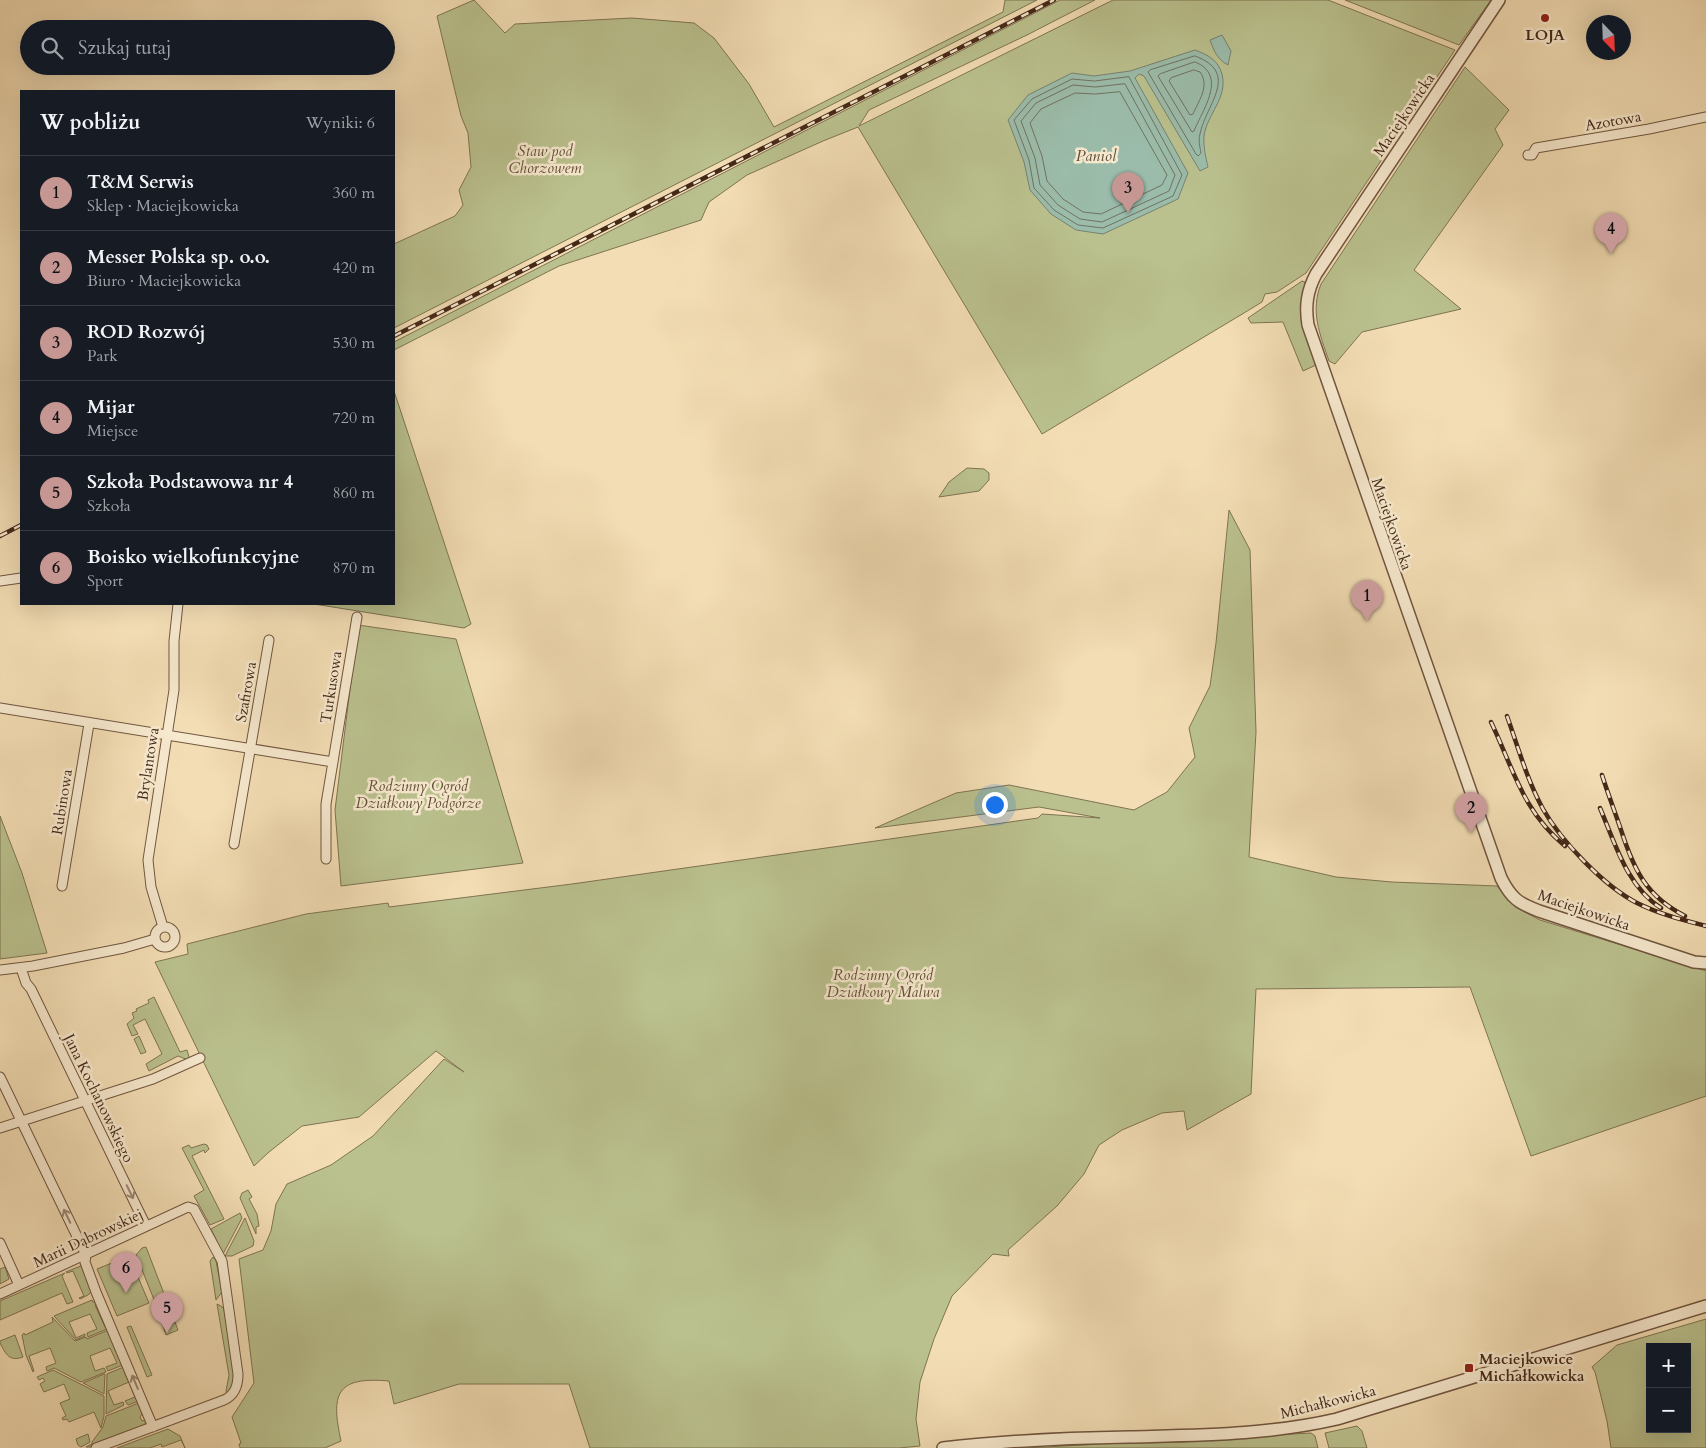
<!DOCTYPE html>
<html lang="pl">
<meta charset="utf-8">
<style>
body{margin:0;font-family:Cardo,serif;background:#242831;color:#f1f3f6}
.controls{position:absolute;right:15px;bottom:15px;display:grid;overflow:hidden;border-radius:0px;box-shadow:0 5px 20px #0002}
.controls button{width:45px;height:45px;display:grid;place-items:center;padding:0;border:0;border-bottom:1px solid #363941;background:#171b24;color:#f1f3f6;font:25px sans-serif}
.compass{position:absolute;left:1586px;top:15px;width:45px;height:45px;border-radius:50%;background:#171b24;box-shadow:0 5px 20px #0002;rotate:157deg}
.you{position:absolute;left:994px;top:804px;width:18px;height:18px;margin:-12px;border:4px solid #fff;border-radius:50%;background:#1a73e8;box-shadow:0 0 0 8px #1a73e833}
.badge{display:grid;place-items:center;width:32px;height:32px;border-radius:50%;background:#c59692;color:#111;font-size:16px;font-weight:700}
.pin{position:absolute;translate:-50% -41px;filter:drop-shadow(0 1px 2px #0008)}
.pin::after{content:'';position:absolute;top:26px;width:18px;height:15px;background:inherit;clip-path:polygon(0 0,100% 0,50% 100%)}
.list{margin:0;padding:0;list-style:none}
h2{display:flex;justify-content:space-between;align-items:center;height:65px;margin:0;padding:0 20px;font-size:21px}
h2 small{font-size:16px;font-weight:400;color:#9ea1a6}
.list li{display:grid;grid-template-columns:32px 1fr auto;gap:15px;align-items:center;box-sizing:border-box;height:75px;padding:0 20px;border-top:1px solid #363941}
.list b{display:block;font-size:19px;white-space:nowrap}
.list p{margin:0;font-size:16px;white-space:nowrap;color:#9ea1a6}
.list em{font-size:16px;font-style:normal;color:#9ea1a6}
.icon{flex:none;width:28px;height:28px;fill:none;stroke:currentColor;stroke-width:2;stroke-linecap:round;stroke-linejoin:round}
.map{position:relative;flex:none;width:1706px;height:1448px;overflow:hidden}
.search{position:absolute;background:#171b24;box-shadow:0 5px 20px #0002;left:20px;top:20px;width:375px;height:55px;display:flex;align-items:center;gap:12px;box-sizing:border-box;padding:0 18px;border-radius:28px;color:#9ea1a6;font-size:19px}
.panel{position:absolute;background:#171b24;box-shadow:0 5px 20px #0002;left:20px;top:90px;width:375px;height:515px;border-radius:0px}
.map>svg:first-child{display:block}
.green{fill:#bac18e;stroke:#7f7453;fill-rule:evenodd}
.water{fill:#9bbcaa;stroke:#788170}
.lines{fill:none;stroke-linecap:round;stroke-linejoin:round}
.shore{stroke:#707261;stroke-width:1}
.minor-casing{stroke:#70553f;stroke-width:11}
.tertiary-casing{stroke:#70553f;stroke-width:14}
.minor{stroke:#f7e9ce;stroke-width:9}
.tertiary{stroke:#f7e9ce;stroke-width:11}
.rail-casing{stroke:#442818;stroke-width:4.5}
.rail{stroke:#f7e9ce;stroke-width:2.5;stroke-dasharray:8;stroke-linecap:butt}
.oneway{stroke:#9e8873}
.poi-dot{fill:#8f2418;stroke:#f7e9ce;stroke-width:2}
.labels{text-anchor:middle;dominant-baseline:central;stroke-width:5;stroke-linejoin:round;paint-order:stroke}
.poi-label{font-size:15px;font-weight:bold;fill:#442818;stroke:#f7e9ce}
.street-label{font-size:15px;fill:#442818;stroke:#f7e9ce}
.park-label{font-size:15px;font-style:italic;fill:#624e36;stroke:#f7e9ce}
.water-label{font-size:16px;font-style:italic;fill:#5a4d3c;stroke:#f7e9ce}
</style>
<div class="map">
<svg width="1706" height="1448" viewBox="0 0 1706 1448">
<rect width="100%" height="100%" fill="#f3ddb4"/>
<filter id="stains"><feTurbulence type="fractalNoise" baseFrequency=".004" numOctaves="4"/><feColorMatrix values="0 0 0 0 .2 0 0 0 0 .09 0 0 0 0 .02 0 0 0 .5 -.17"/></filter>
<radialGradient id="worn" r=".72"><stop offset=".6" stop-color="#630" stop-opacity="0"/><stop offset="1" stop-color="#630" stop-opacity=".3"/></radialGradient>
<path class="green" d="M474 0 505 33 515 24 632 18 694 23 714 38 749 84 774 127 1003 12 1005 0H1037L394 328V244L455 216 463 205 459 190 471 167 468 133 461 116 437 16Z
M1060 0H1095L1027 35 869 110 859 126 1113 0H1328L1455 50 1306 273 1277 292 1265 294 1262 302 1244 313 1042 434 858 127 823 141 747 175 709 202 701 220 559 266 394 350V342Z
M1345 0H1491L1459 45Z
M1465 67 1509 110 1495 129 1503 145 1414 270 1461 309 1362 332 1335 364 1329 361C1320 335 1310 311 1321 284Z
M1302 281 1305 282 1302 315 1304 330 1316 365 1303 371 1283 322 1251 323 1248 318Z
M394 391 471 624 464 628 314 604H394Z
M967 468 984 469 989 473V480L979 491 939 497 949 482Z
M1229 510 1250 550 1256 732 1249 857 1336 877 1392 882 1497 886 1515 907 1540 920 1706 971V1096L1531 1156 1470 987 1256 989 1251 1094 1187 1130 1184 1111 1162 1113 1122 1130 1099 1145 1084 1174 1057 1206 1008 1250 1009 1256 993 1254 952 1296 934 1339 920 1382 916 1419 920 1446 899 1448H590L569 1384H459L394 1404 389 1381C335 1376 331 1395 341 1441L325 1448H240L239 1444 241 1443 232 1417 254 1383 239 1259 263 1250 271 1231 276 1204 287 1184 331 1165 373 1136 444 1059 464 1072 436 1051 359 1117 302 1126 269 1152 254 1166 155 962 188 954 187 944 306 914 388 903 389 907 572 884 1038 818 1042 814 1100 818 1039 807 875 828 956 793 1009 785 1134 810 1167 792 1195 757 1189 728 1210 686 1216 643Z
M358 625 456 639 523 863 341 886 335 810Z
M0 816 22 873 47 953 0 959Z
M154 997 180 1052 187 1050 189 1057 188 1060 178 1056 149 1071 146 1064 162 1054 145 1019 133 1025 138 1034 132 1036 127 1024 134 1018 132 1013 137 1011 136 1009 149 1003 148 1000Z
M139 1036 146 1052 141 1054 134 1039Z
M204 1144 207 1145 209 1149 205 1153 204 1150 192 1156 224 1219 210 1225 194 1196 204 1190 182 1148 189 1145 191 1148Z
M248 1190 252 1197 249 1199 257 1214 259 1226 256 1227V1234L240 1198 242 1193Z
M240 1213 242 1218 223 1254 211 1229Z
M245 1218 254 1241 253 1246 232 1256H225Z
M146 1247 178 1330 166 1335 155 1302 136 1255 142 1248Z
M129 1256 149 1303 117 1316 97 1269Z
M213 1257 216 1261 222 1292 216 1300 210 1261Z
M83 1265 92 1291 88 1295 80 1299 79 1298 84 1296 73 1271 67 1273 66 1272Z
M5 1267 9 1279 0 1284V1269Z
M65 1273 62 1276 73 1302 67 1304 62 1293 0 1320V1301Z
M92 1300 93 1302 98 1303 95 1305 105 1327H107V1329L88 1337 87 1333 97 1329 90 1314 69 1322 76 1338 85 1334V1336L76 1340 54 1316Z
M217 1304 221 1306 224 1309 236 1380 227 1395 226 1391 229 1375Z
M52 1317 75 1341 86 1337 87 1339 111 1329 125 1364 108 1371 106 1367 117 1363 110 1348 90 1356 95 1371 104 1368 106 1372 81 1382 54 1368 47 1371 46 1367 56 1363 50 1348 29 1356 34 1371 33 1372 26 1355 22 1335 24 1333 25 1335 53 1322Z
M1706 1319V1448H1611L1607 1421 1595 1372 1592 1367 1617 1345ZM1650 1347H1687V1429H1650Z
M131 1326 152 1375 147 1377 127 1327Z
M15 1335 23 1357C9 1362 6 1354 0 1343V1341Z
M126 1366 141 1400 128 1405 125 1401 135 1397 129 1382 108 1391 114 1405 123 1402 124 1405 106 1414 107 1374Z
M53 1370 104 1396V1416L101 1428 94 1412 69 1422 67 1419 63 1420 62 1418 66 1416 60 1403 70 1399 64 1384 44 1392 40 1384 45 1381 43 1378 39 1380 37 1377Z
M105 1374 104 1394 83 1383 104 1374Z
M141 1402 142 1414 140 1417 142 1421 148 1419 143 1427 90 1447H86L92 1444V1442L103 1427 106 1416Z
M1357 1426 1362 1431 1367 1448H1329L1325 1433Z
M168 1429 180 1436 185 1448 181 1440 162 1447 161 1444 150 1448H117Z
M1311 1433 1315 1436 1318 1448H1026Z
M88 1434 90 1442 81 1447 78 1445 76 1439Z"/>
<path class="water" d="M1222 35 1231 51 1228 65C1217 59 1214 51 1210 40Z
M1195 50C1208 55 1218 60 1222 74 1228 98 1207 114 1204 136 1203 146 1206 158 1208 167L1200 171 1144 76 1139 74 1135 78 1188 173 1178 199 1103 234 1076 230 1051 214 1030 190 1024 162 1008 120 1028 95 1072 73 1094 76 1130 71Z"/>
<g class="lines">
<path class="shore" d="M1195 56C1241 73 1206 104 1200 134 1198 140 1200 147 1201 153L1198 156 1196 154 1148 72 1150 70Z
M1195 62C1228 75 1203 109 1194 131L1192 132 1158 76 1160 74Z
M1194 70 1200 72C1210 86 1199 100 1193 114L1190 115 1169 81 1171 78Z
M1129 77 1182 175 1173 196 1103 228 1078 225 1054 210 1034 188 1029 160 1014 120 1032 99 1072 79 1094 81Z
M1125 84 1175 175 1169 191 1102 222 1080 219 1058 205 1040 185 1035 158 1021 121 1036 103 1073 85 1095 87Z
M1120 92 1167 175 1162 185 1101 214 1083 212 1063 199 1047 181 1042 156 1030 123 1041 109 1075 93 1095 94Z"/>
<defs>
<path id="minor" d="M1528 155H1532L1536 148 1649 129 1706 117
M0 581 21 578
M0 708 333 762
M234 844 269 640
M326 859V804L357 617
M62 886 89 724
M163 927 151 887 148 860 174 690V641L178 604
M155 937a10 10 0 1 1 20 0a10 10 0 1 1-20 0Z
M21 968 26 983 31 989 146 1226
M0 970 33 966 124 948 155 939
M0 1077 86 1255 85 1262 96 1292 153 1427
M0 1128 153 1079 200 1058
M0 1243 19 1285
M0 1294 188 1207 194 1209 222 1261 238 1374C238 1386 235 1395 224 1400L96 1448"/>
<path id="tertiary" d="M1499 0 1316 274C1307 291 1305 306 1308 325L1501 878C1511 898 1518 903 1539 911L1694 962 1706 963
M943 1448C1004 1441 1067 1438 1129 1437 1199 1435 1268 1435 1337 1419L1706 1306"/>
</defs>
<use href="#minor" class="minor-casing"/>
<use href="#tertiary" class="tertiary-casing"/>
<use href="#minor" class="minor"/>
<use href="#tertiary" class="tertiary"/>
<defs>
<path id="rail" d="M394 336 1054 0
M0 536 21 525
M1507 716C1518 747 1527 780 1543 809 1561 841 1604 886 1637 903 1659 914 1683 920 1706 926
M1491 722C1514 770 1522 810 1565 846
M1602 775C1608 794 1615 812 1621 830 1634 870 1646 896 1685 916
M1600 808C1615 843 1627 887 1661 908"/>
</defs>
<use href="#rail" class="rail-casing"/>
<use href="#rail" class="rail"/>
</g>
<defs><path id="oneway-shaft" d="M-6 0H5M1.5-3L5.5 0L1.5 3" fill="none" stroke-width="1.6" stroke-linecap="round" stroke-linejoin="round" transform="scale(1.25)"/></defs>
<g class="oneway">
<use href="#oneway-shaft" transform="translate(130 1192) rotate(64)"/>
<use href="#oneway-shaft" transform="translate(67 1216) rotate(-116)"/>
<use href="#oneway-shaft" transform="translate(135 1382) rotate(-113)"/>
</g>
<g class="poi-dot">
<circle cx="1545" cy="18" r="5"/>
<rect x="1464" y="1363" width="10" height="10" rx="2.5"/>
</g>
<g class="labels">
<g class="poi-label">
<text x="1545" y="35">LOJA</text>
<text x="1479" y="1359" text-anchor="start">Maciejkowice<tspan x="1479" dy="17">Michałkowicka</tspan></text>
</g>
<g class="street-label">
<text transform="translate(1404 115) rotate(-56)">Maciejkowicka</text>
<text transform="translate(1613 121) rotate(-10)">Azotowa</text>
<text transform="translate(1392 524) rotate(71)">Maciejkowicka</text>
<text transform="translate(331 687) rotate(-81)">Turkusowa</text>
<text transform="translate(246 692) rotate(-80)">Szafirowa</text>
<text transform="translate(148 764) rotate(-81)">Brylantowa</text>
<text transform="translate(62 802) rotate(-81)">Rubinowa</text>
<text transform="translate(1584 910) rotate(19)">Maciejkowicka</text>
<text transform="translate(99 1098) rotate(64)">Jana Kochanowskiego</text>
<text transform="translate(88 1238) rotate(-25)">Marii Dąbrowskiej</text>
<text transform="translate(1328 1402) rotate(-14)">Michałkowicka</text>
</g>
<g class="park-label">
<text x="545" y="151">Staw pod<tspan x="545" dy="17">Chorzowem</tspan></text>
<text x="418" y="786">Rodzinny Ogród<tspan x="418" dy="17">Działkowy Podgórze</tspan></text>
<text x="883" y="975">Rodzinny Ogród<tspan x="883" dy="17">Działkowy Malwa</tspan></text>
</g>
<g class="water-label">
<text x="1096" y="156">Paniol</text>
</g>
</g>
<rect width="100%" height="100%" filter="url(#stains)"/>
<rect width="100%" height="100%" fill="url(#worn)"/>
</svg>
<div class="controls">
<button>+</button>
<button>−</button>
</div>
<svg class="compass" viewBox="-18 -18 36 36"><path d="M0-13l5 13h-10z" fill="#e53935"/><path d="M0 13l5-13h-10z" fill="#9ea1a6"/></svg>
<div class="you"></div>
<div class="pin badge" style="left:1367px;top:621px">1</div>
<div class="pin badge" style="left:1471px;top:833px">2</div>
<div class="pin badge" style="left:1128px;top:213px">3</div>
<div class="pin badge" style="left:1611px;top:254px">4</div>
<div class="pin badge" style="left:167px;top:1333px">5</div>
<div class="pin badge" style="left:126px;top:1293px">6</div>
<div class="search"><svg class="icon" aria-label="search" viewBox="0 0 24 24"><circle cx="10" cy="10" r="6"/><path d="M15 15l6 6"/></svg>Szukaj tutaj</div>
<section class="panel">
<h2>W pobliżu<small>Wyniki: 6</small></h2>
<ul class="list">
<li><span class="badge">1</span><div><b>T&amp;M Serwis</b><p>Sklep · Maciejkowicka</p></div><em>360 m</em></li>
<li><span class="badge">2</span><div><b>Messer Polska sp. o.o.</b><p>Biuro · Maciejkowicka</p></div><em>420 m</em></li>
<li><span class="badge">3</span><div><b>ROD Rozwój</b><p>Park</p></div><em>530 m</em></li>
<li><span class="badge">4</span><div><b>Mijar</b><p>Miejsce</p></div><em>720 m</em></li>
<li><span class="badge">5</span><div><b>Szkoła Podstawowa nr 4</b><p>Szkoła</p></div><em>860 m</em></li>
<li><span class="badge">6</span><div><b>Boisko wielkofunkcyjne</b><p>Sport</p></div><em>870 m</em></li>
</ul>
</section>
</div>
